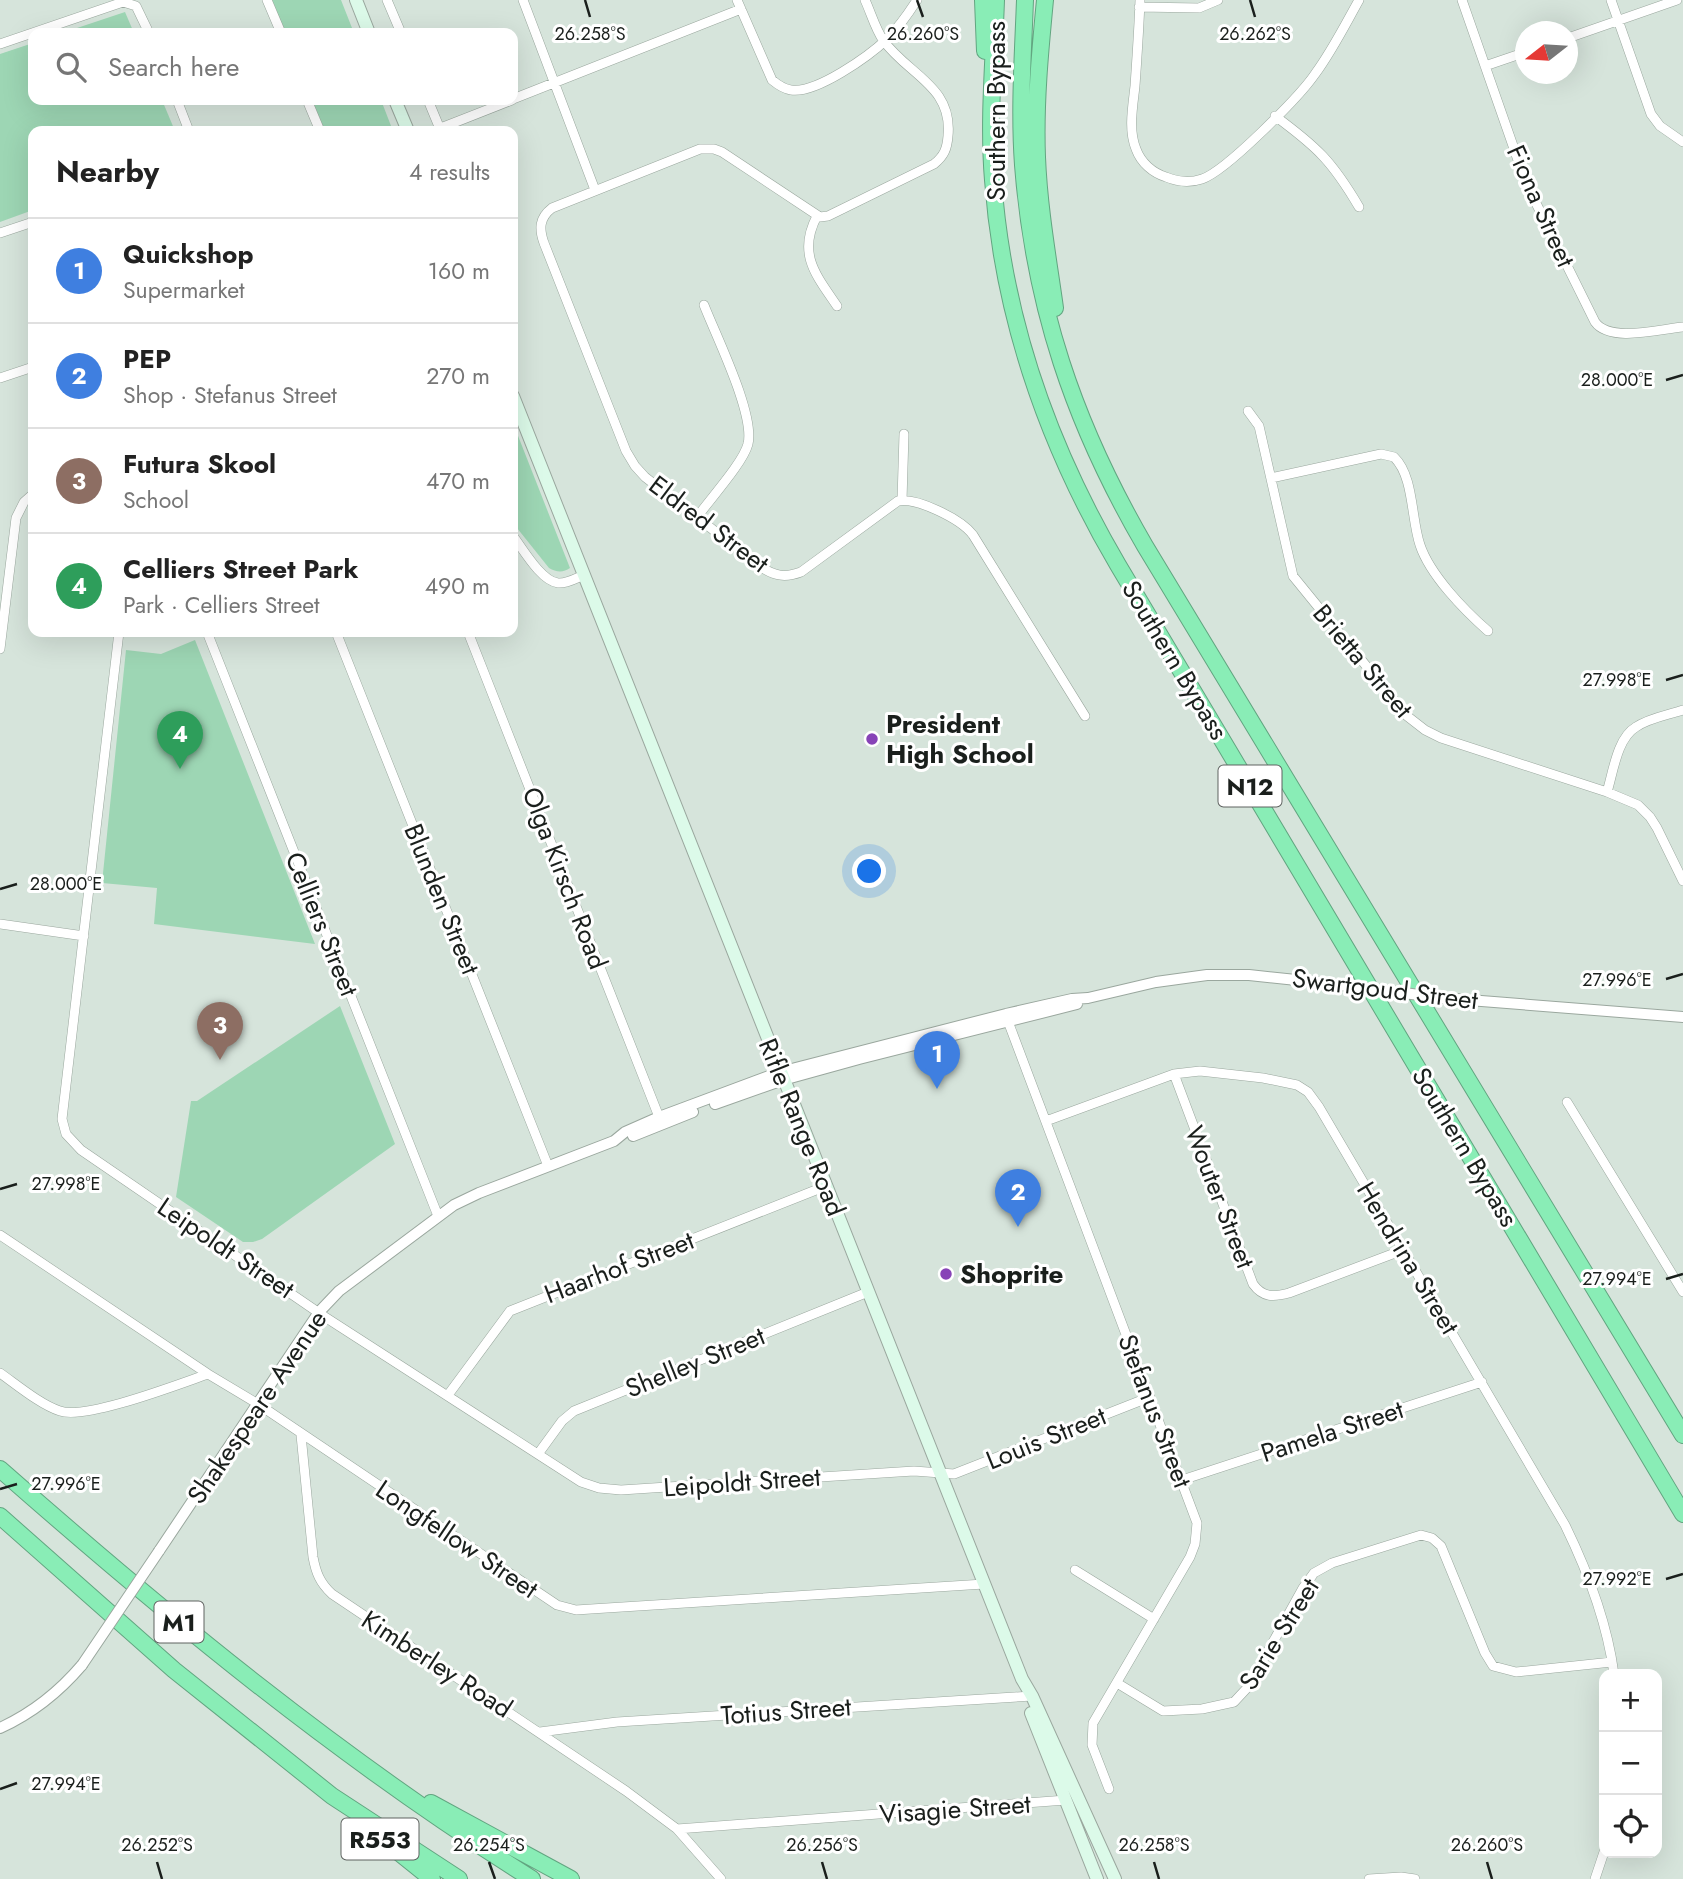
<!DOCTYPE html>
<meta charset="utf-8">
<style>
body{margin:0;font-family:Jost,sans-serif;background:#f6f6f6;color:#222}
.controls{position:absolute;right:21px;bottom:21px;display:grid;overflow:hidden;border-radius:14px;box-shadow:0 7px 28px #0002}
.controls button{width:63px;height:63px;display:grid;place-items:center;padding:0;border:0;border-bottom:2px solid #e0e0e0;background:#fff;color:#222;font:35px sans-serif}
.compass{position:absolute;left:1515px;top:21px;width:63px;height:63px;border-radius:50%;background:#fff;box-shadow:0 7px 28px #0002;rotate:253deg}
.you{position:absolute;left:870px;top:872px;width:24px;height:24px;margin:-18px;border:5px solid #fff;border-radius:50%;background:#1a73e8;box-shadow:0 0 0 10px #1a73e833}
.badge{display:grid;place-items:center;width:46px;height:46px;border-radius:50%;background:#8743b7;color:#fff;font-size:23px;font-weight:700}
.pin{position:absolute;translate:-50% -58px;filter:drop-shadow(0 2px 4px #0008)}
.pin::after{content:'';position:absolute;top:37px;width:24px;height:21px;background:inherit;clip-path:polygon(0 0,100% 0,50% 100%)}
.list{margin:0;padding:0;list-style:none}
h2{display:flex;justify-content:space-between;align-items:center;height:91px;margin:0;padding:0 28px;font-size:30px}
h2 small{font-size:23px;font-weight:400;color:#767676}
.list li{display:grid;grid-template-columns:46px 1fr auto;gap:21px;align-items:center;box-sizing:border-box;height:105px;padding:0 28px;border-top:2px solid #e0e0e0}
.list b{display:block;font-size:26px;white-space:nowrap}
.list p{margin:0;font-size:23px;white-space:nowrap;color:#767676}
.list em{font-size:23px;font-style:normal;color:#767676}
.icon{flex:none;width:38px;height:38px;fill:none;stroke:currentColor;stroke-width:2;stroke-linecap:round;stroke-linejoin:round}
.map{position:relative;flex:none;width:1683px;height:1879px;overflow:hidden}
.search{position:absolute;background:#fff;box-shadow:0 7px 28px #0002;left:28px;top:28px;width:490px;height:77px;display:flex;align-items:center;gap:18px;box-sizing:border-box;padding:0 24px;border-radius:14px;color:#767676;font-size:26px}
.panel{position:absolute;background:#fff;box-shadow:0 7px 28px #0002;left:28px;top:126px;width:490px;height:511px;border-radius:14px}
.map>svg:first-child{display:block}
.green{fill:#9dd6b4}
.lines{fill:none;stroke-linecap:round;stroke-linejoin:round}
.minor-casing{stroke:#9aa79e;stroke-width:10}
.tertiary-casing{stroke:#9aa79e;stroke-width:12}
.secondary-casing{stroke:#9aa79e;stroke-width:14}
.motorway-casing{stroke:#62a580;stroke-width:18}
.minor{stroke:#fff;stroke-width:9}
.tertiary{stroke:#fff;stroke-width:10}
.secondary{stroke:#dcfae9;stroke-width:12}
.motorway{stroke:#89edb6;stroke-width:16}
.tertiary-bridge-casing{stroke:#9aa79e;stroke-width:12;stroke-linecap:butt}
.tertiary-bridge{stroke:#fff;stroke-width:10}
.ticks{fill:none;stroke:#1a1f1c;stroke-width:2.5}
.poi-dot{fill:#8743b7;stroke:#fff;stroke-width:2.5}
.labels{text-anchor:middle;dominant-baseline:central;stroke-width:6;stroke-linejoin:round;paint-order:stroke}
.shield{fill:#fff;stroke:#5f6260;stroke-width:2}
.shield-label{font-size:24px;font-weight:bold;fill:#1a1f1c}
.street-label{font-size:26px;fill:#1a1f1c;stroke:#fff}
.poi-label{font-size:26px;font-weight:bold;fill:#1a1f1c;stroke:#fff;text-anchor:start}
.ticks-label{font-size:18px;text-anchor:middle;fill:#1a1f1c;stroke:#fff;stroke-width:6;stroke-linejoin:round;paint-order:stroke}
</style>
<div class="map">
<svg width="1683" height="1879" viewBox="0 0 1683 1879">
<rect width="100%" height="100%" fill="#d6e4db"/>
<path class="green" d="M272 0H341L354 33H285Z
M125 12 134 33H62Z
M33 43V100H162L175 131H33V210L0 222V54Z
M312 100H381L393 131H325Z
M513 423 570 568C563 573 556 572 549 568L513 523Z
M195 640 315 944 154 924 157 888 102 883 126 650 161 654Z
M340 1006 395 1144 262 1239 253 1242H243L176 1197 191 1101H197Z"/>
<g class="lines">
<defs>
<path id="minor" d="M267 0 281 33
M387 0 401 33
M523 0 595 190
M737 0 772 80C778 85 784 89 791 90 816 94 869 56 887 39 898 28 908 14 917 0
M865 0C871 13 875 28 883 40 908 75 953 86 948 136 947 149 944 156 934 164L828 216 820 217 722 152 714 149H700L552 208C539 218 539 229 544 243L626 451 635 466 645 477 761 567C775 576 785 578 801 572L898 501C916 497 961 519 973 535L1085 716
M1140 0C1139 29 1137 57 1135 86 1133 105 1128 130 1136 149 1141 163 1153 173 1166 177 1178 182 1190 183 1202 179 1226 171 1300 96 1315 74 1332 51 1345 25 1359 0
M1462 0 1526 183 1595 322C1610 343 1660 329 1683 327
M1611 0 1651 114 1660 126 1683 142
M1139 7 1199 8 1218 0
M1568 38 1677 0
M0 44 123 2 136 6 149 33
M1485 66 1526 52
M513 99 741 9
M177 100 189 131
M307 100 320 131
M428 100 440 129
M1275 116C1317 147 1332 161 1359 207
M433 131 512 100
M817 216C797 254 816 275 837 306
M0 233 33 222
M0 378 33 367
M1248 411 1259 426 1293 576 1407 716 1425 730 1441 738 1607 792 1638 805 1650 817 1657 828 1683 881
M1271 478 1381 454 1394 457C1414 476 1411 519 1420 545 1430 575 1464 610 1488 631
M902 500 904 434
M698 516C710 499 743 463 748 444 755 414 716 336 704 305
M513 536C523 549 541 581 558 583 567 584 576 578 584 575
M119 632 62 1119 66 1134 81 1150 325 1317 581 1482 599 1488 621 1490 914 1471 954 1474 1150 1397
M207 632 438 1216
M336 632 548 1166
M468 632 661 1122
M0 649 16 518 24 502 33 494
M1607 792C1613 773 1617 738 1636 727 1649 718 1668 715 1683 710
M0 924 84 936
M1006 1016 1197 1523 1195 1544 1190 1557 1093 1723 1092 1745 1109 1789
M1174 1074 1253 1284C1263 1298 1274 1297 1289 1293L1403 1250
M1567 1102 1683 1292
M1046 1121 1174 1074 1200 1071 1263 1078 1297 1085 1308 1092 1319 1107 1565 1525C1588 1572 1607 1622 1614 1674
M0 1235 208 1374 258 1404 557 1605 576 1610 591 1609 984 1584
M0 1373C17 1385 41 1405 60 1411 86 1420 179 1384 208 1374
M448 1395 510 1311 826 1186
M301 1435 313 1557C316 1573 320 1583 332 1594L626 1791 677 1829 721 1879
M538 1454 562 1421 574 1411 868 1292
M1182 1480 1482 1382
M1075 1570 1154 1619
M1117 1683 1163 1711 1202 1709 1234 1702 1248 1687 1303 1588 1314 1573 1332 1563 1421 1535 1432 1538 1441 1546 1485 1653 1493 1666 1516 1672 1612 1662
M540 1732 617 1722 1032 1696
M677 1829 1066 1800
M1369 1879 1401 1877 1415 1879
M1595 1879 1604 1852"/>
<path id="tertiary" d="M1443 998 1683 1017
M715 1104 783 1080 859 1059 1077 1004
M633 1136 693 1112
M159 1551 319 1312 339 1291 454 1205 479 1193 614 1141 625 1132 659 1117 780 1072 1006 1014 1072 999 1088 998 1156 982 1207 975H1249L1325 983
M0 1728C33 1713 59 1692 82 1665"/>
<path id="secondary" d="M356 0 369 33
M395 100 408 131
M513 396 1022 1679 1032 1696 1115 1879
M1031 1713 1097 1879"/>
<path id="motorway" d="M983 0 985 51
M996 0C994 60 988 120 993 180 1003 318 1048 446 1118 565L1683 1514
M1025 0C1023 55 1019 110 1023 165 1034 306 1074 424 1145 546L1683 1435
M1045 0C1040 52 1035 104 1037 157 1039 208 1048 258 1055 308
M0 1469C168 1617 342 1760 532 1879
M0 1516 174 1670 332 1796 459 1879
M431 1803 571 1879
M371 1830 432 1879"/>
</defs>
<use href="#minor" class="minor-casing"/>
<use href="#tertiary" class="tertiary-casing"/>
<use href="#secondary" class="secondary-casing"/>
<use href="#motorway" class="motorway-casing"/>
<use href="#minor" class="minor"/>
<use href="#tertiary" class="tertiary"/>
<use href="#secondary" class="secondary"/>
<use href="#motorway" class="motorway"/>
<defs>
<path id="tertiary-bridge" d="M1325 983 1443 998
M82 1665 159 1551"/>
</defs>
<use href="#tertiary-bridge" class="tertiary-bridge-casing"/>
<use href="#tertiary-bridge" class="tertiary-bridge"/>
</g>
<path class="ticks" d="M585 0 590 17M917 0 923 17M1250 0 1255 17M1666 380 1683 375M1666 680 1683 675M0 889 17 884M1666 979 1683 974M0 1189 17 1184M1666 1279 1683 1274M0 1489 17 1484M1666 1579 1683 1574M0 1789 17 1783M157 1862 162 1879M489 1862 495 1879M822 1862 827 1879M1154 1862 1159 1879M1487 1862 1492 1879"/>
<g class="poi-dot">
<circle cx="872" cy="739" r="7"/>
<circle cx="946" cy="1274" r="7"/>
</g>
<g class="labels">
<g class="shield">
<rect x="1218.5" y="765.5" width="63" height="41" rx="5"/>
<rect x="154.5" y="1601.5" width="49" height="41" rx="5"/>
<rect x="341.5" y="1818.5" width="77" height="41" rx="5"/>
</g>
<g class="shield-label">
<text x="1250" y="786">N12</text>
<text x="179" y="1622">M1</text>
<text x="380" y="1839">R553</text>
</g>
<g class="street-label">
<text transform="translate(996 111) rotate(-90)">Southern Bypass</text>
<text transform="translate(1541 206) rotate(66)">Fiona Street</text>
<text transform="translate(709 524) rotate(37)">Eldred Street</text>
<text transform="translate(1175 660) rotate(59)">Southern Bypass</text>
<text transform="translate(1363 661) rotate(50)">Brietta Street</text>
<text transform="translate(565 878) rotate(69)">Olga Kirsch Road</text>
<text transform="translate(442 899) rotate(68)">Blunden Street</text>
<text transform="translate(322 924) rotate(68)">Celliers Street</text>
<text transform="translate(1385 989) rotate(7)">Swartgoud Street</text>
<text transform="translate(802 1127) rotate(68)">Rifle Range Road</text>
<text transform="translate(1465 1147) rotate(59)">Southern Bypass</text>
<text transform="translate(1220 1197) rotate(69)">Wouter Street</text>
<text transform="translate(226 1248) rotate(34)">Leipoldt Street</text>
<text transform="translate(1408 1258) rotate(59)">Hendrina Street</text>
<text transform="translate(619 1267) rotate(-21)">Haarhof Street</text>
<text transform="translate(695 1362) rotate(-22)">Shelley Street</text>
<text transform="translate(257 1407) rotate(-56)">Shakespeare Avenue</text>
<text transform="translate(1155 1411) rotate(69)">Stefanus Street</text>
<text transform="translate(1332 1431) rotate(-18)">Pamela Street</text>
<text transform="translate(1046 1438) rotate(-22)">Louis Street</text>
<text transform="translate(742 1482) rotate(-4)">Leipoldt Street</text>
<text transform="translate(457 1539) rotate(34)">Longfellow Street</text>
<text transform="translate(1279 1634) rotate(-58)">Sarie Street</text>
<text transform="translate(437 1664) rotate(33)">Kimberley Road</text>
<text transform="translate(786 1711) rotate(-4)">Totius Street</text>
<text transform="translate(955 1809) rotate(-4)">Visagie Street</text>
</g>
<g class="poi-label">
<text x="886" y="724">President<tspan x="886" dy="30">High School</tspan></text>
<text x="960" y="1274">Shoprite</text>
</g>
</g>
<g class="ticks-label">
<text x="590" y="40">26.258°S</text>
<text x="923" y="40">26.260°S</text>
<text x="1255" y="40">26.262°S</text>
<text x="1617" y="386">28.000°E</text>
<text x="1617" y="686">27.998°E</text>
<text x="66" y="890">28.000°E</text>
<text x="1617" y="986">27.996°E</text>
<text x="66" y="1190">27.998°E</text>
<text x="1617" y="1285">27.994°E</text>
<text x="66" y="1490">27.996°E</text>
<text x="1617" y="1585">27.992°E</text>
<text x="66" y="1790">27.994°E</text>
<text x="157" y="1851">26.252°S</text>
<text x="489" y="1851">26.254°S</text>
<text x="822" y="1851">26.256°S</text>
<text x="1154" y="1851">26.258°S</text>
<text x="1487" y="1851">26.260°S</text>
</g>
</svg>
<div class="controls">
<button>+</button>
<button>−</button>
<button><svg class="icon" aria-label="locate" viewBox="0 0 24 24"><circle cx="12" cy="12" r="6"/><path d="M12 2v4M12 18v4M2 12h4M18 12h4"/></svg></button>
</div>
<svg class="compass" viewBox="-18 -18 36 36"><path d="M0-13l5 13h-10z" fill="#e53935"/><path d="M0 13l5-13h-10z" fill="#767676"/></svg>
<div class="you"></div>
<div class="pin badge" style="left:937px;top:1089px;background:#3f7fe0">1</div>
<div class="pin badge" style="left:1018px;top:1227px;background:#3f7fe0">2</div>
<div class="pin badge" style="left:220px;top:1060px;background:#8d6e63">3</div>
<div class="pin badge" style="left:180px;top:769px;background:#2e9e5b">4</div>
<div class="search"><svg class="icon" aria-label="search" viewBox="0 0 24 24"><circle cx="10" cy="10" r="6"/><path d="M15 15l6 6"/></svg>Search here</div>
<section class="panel">
<h2>Nearby<small>4 results</small></h2>
<ul class="list">
<li><span class="badge" style="background:#3f7fe0">1</span><div><b>Quickshop</b><p>Supermarket</p></div><em>160 m</em></li>
<li><span class="badge" style="background:#3f7fe0">2</span><div><b>PEP</b><p>Shop · Stefanus Street</p></div><em>270 m</em></li>
<li><span class="badge" style="background:#8d6e63">3</span><div><b>Futura Skool</b><p>School</p></div><em>470 m</em></li>
<li><span class="badge" style="background:#2e9e5b">4</span><div><b>Celliers Street Park</b><p>Park · Celliers Street</p></div><em>490 m</em></li>
</ul>
</section>
</div>
